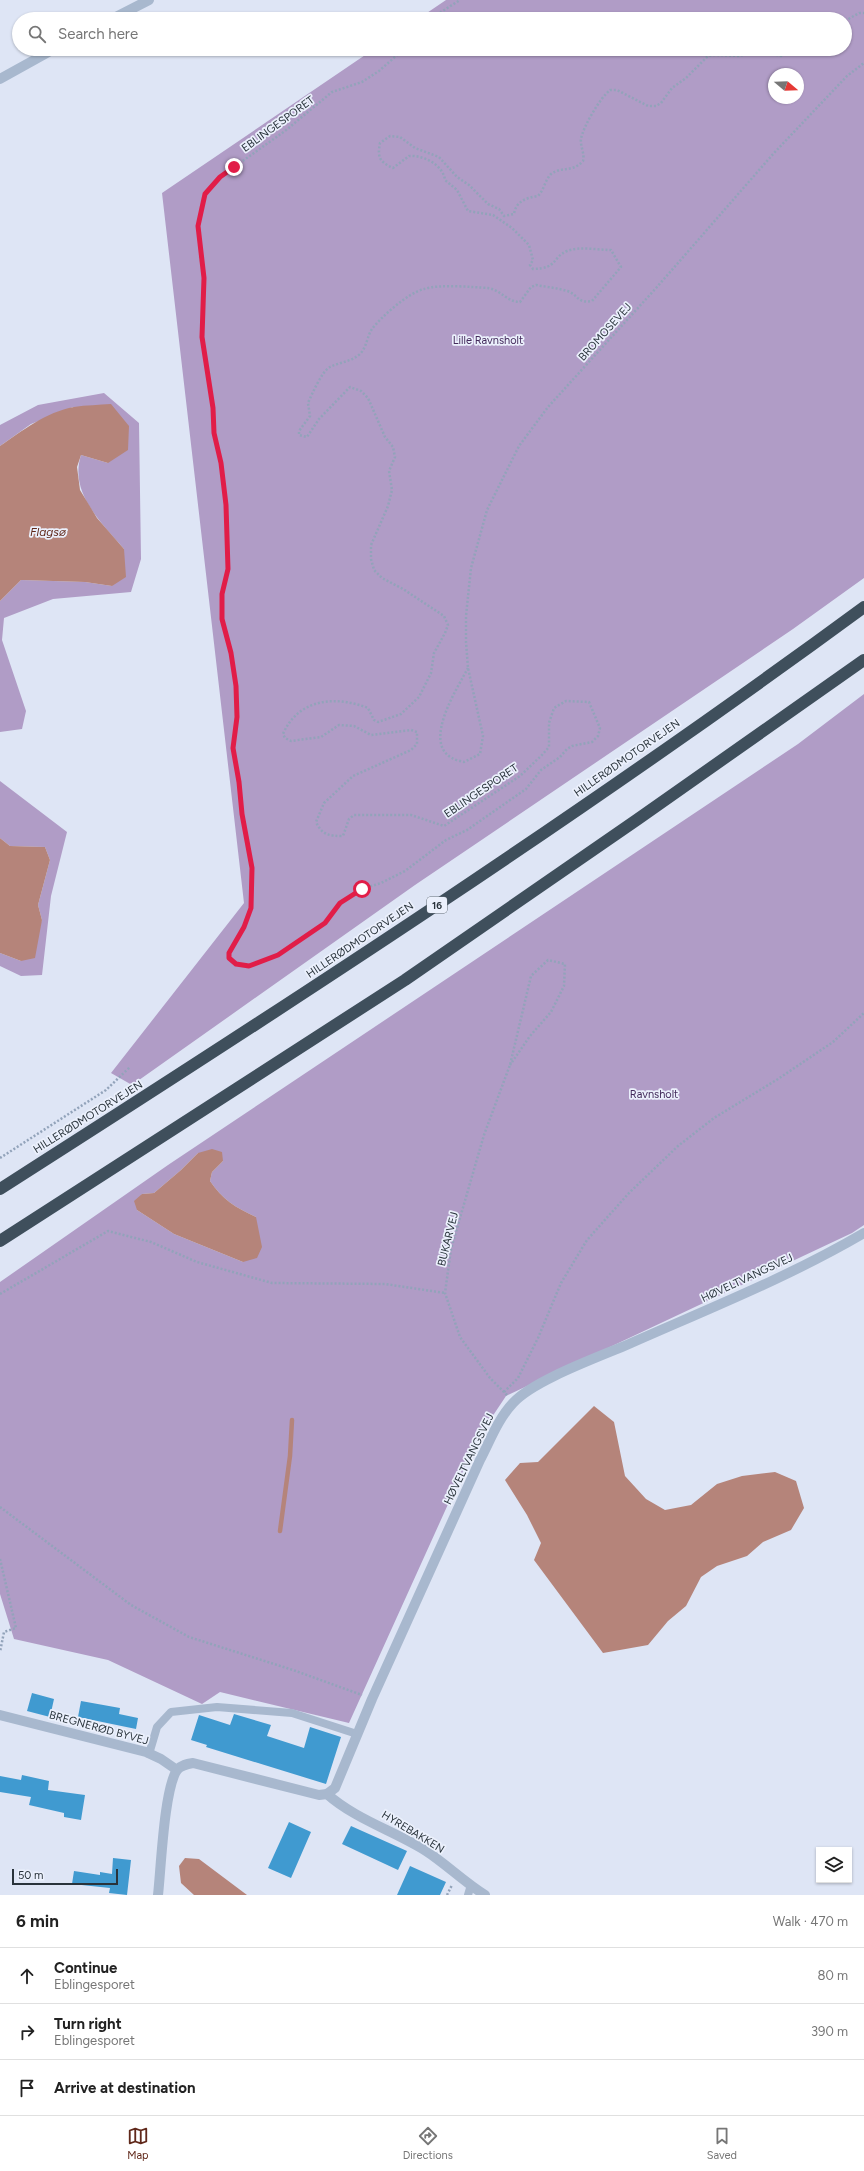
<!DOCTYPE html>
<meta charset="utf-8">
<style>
body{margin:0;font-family:Figtree,sans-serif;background:#f6f6f6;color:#222}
.controls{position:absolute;right:12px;bottom:12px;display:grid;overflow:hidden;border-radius:0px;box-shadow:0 1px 3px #0004}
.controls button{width:36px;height:36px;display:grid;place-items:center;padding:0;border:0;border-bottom:1px solid #e0e0e0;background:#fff;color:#222;font:20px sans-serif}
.compass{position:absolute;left:768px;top:68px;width:36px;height:36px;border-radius:50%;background:#fff;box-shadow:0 1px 3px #0004;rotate:109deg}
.scale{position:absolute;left:12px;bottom:10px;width:106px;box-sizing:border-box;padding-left:4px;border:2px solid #29333b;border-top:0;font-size:11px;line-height:14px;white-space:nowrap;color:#29333b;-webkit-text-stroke:3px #ebf0fc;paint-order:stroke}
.stop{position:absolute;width:12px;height:12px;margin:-9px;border:3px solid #e11d48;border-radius:50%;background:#fff}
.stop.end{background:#e11d48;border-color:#fff;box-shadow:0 1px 4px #0008}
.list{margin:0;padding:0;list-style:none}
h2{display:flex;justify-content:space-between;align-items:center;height:52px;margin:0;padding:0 16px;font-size:17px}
h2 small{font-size:13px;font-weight:400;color:#767676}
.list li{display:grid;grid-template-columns:26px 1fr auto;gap:12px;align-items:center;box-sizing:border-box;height:56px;padding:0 16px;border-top:1px solid #e0e0e0}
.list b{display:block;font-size:15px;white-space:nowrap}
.list p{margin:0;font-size:13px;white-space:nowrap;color:#767676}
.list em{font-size:13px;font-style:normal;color:#767676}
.icon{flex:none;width:22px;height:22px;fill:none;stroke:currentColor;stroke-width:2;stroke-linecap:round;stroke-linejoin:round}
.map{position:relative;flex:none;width:864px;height:1895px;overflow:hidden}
.search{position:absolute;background:#fff;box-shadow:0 1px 3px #0004;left:12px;right:12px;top:12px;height:44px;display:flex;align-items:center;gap:10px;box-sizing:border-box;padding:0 14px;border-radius:22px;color:#767676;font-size:15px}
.sheet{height:220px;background:#fff}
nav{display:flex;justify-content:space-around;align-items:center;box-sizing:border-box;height:56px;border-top:1px solid #e0e0e0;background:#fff;font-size:11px;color:#767676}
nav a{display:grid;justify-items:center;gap:2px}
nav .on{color:#60281a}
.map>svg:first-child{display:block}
.green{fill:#b09cc6;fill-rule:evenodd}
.water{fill:#b5847a}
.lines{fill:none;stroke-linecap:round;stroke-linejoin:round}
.stream{stroke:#b5847a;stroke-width:4.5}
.building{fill:#409ad0}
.path{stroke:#92a3ba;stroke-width:2.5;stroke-dasharray:2 2;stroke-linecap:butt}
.service{stroke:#a8b8ce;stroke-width:8}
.minor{stroke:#a8b8ce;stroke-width:10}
.tertiary{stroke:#a8b8ce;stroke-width:10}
.motorway{stroke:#3f4f5c;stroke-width:12}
.route{stroke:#e11d48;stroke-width:5}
.labels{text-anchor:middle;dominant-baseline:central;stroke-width:3.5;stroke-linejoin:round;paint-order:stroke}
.shield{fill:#ebf0fc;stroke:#636c75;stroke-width:1}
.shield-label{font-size:10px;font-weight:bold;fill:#29333b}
.street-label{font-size:11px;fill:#29333b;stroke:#ebf0fc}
.park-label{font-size:11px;fill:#432a5b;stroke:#ebf0fc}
.water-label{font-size:12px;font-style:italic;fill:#60281a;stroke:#ebf0fc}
</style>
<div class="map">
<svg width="864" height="1895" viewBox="0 0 864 1895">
<rect width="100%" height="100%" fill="#dee5f5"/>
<path class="green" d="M446 0H864V578L793 629 415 885 132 1085 111 1073 244 903 162 193 374 49H845V19H418ZM774 74H798V98H774Z
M104 393 139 423 141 559 131 592 53 599 4 618 2 640 26 711 22 729 0 732V601L21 580 85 582 112 586 124 549C101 522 69 493 81 455L108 463 73 407 31 424 0 446V425L38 405Z
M864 694V1225L852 1233 506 1396 478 1438 349 1723 220 1692 202 1704 108 1660 14 1639 0 1594V1282L168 1165 798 744ZM198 1153 223 1161 212 1172 210 1181C222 1199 236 1208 256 1217L243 1262 174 1234 137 1210 142 1194 154 1193 181 1170Z
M0 781 67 832 51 896 42 975 21 976 0 966V953L21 961 42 920 38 905 50 860 45 847 10 846 0 838Z"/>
<path class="water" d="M111 404 129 426 128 450 108 463 81 455 77 467 80 490 97 518 124 549 126 577 112 586 85 582 21 580 0 601V446C22 431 46 412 74 407 86 405 99 405 111 404Z
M0 838 10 846 45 847 50 860 38 905 42 920 35 958 21 961 0 953Z
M212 1149 222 1152 223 1161 212 1172 210 1181C222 1199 236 1208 256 1217L262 1247 257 1258 243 1262 174 1234 137 1210 134 1201 142 1194 154 1193 181 1170 198 1153Z
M594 1406 614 1422 625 1476 646 1499 665 1510 691 1505 717 1484 742 1476 775 1472 796 1481 804 1508 791 1530 763 1542 747 1556 717 1566 701 1577 686 1606 668 1621 648 1645 603 1653 534 1560 541 1543 527 1515 505 1480 520 1463 538 1462Z
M185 1858 199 1859 247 1895H194L181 1883 179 1866Z"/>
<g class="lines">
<path class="stream" d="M280 1531 290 1456 292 1420"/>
</g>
<path class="building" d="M32 1693 54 1699 50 1717 27 1711Z
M81 1701 120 1708 119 1714 138 1718 136 1729 78 1717Z
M234 1714 271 1725 267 1736 304 1748 310 1727 341 1737 326 1784 206 1747 207 1745 191 1740 199 1715 230 1725Z
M22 1775 49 1781 48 1790 85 1795 81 1820 64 1817V1813L29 1805 31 1797 0 1792V1776L21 1780Z
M289 1822 311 1832 291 1878 268 1868Z
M351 1826 407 1851 398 1870 342 1844Z
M113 1858 131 1860 127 1895 109 1893 110 1888 72 1884 74 1871 100 1875V1872L112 1874Z
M410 1866 446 1882 440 1895H397Z"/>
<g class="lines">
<path class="path" d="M435 19 441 12 460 0
M845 21 859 13H864
M404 49 379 71 362 82 332 92 285 131 220 177 205 194 199 218 198 226 202 252 200 257 204 277 202 337 213 409 214 433 221 463 226 505 228 569 222 594 221 619 231 653 236 686 237 717 233 748 239 782 242 814 252 868 251 908 244 927 229 953V958L236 964 249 966 278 955 325 923 345 899 362 889 381 883 405 871 446 840 467 830 526 789 541 770 560 757 567 749 572 746 592 742 598 736 600 728 589 702 566 701 554 708 549 723V747L542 755 520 776 444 826 411 815H354L349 819 343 836C329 836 322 835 316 822L324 803 353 776 411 750 417 744V732L411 730 371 735 354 726 339 725 321 737 291 741 285 738 283 734C298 699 335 695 368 708L374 720 378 722 401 714 419 697 431 673 434 653 445 633 448 625 444 616 403 589 382 578 374 570 371 559V545L388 506 392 490 389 471 395 457 393 447 385 437 368 398 361 391 350 387 319 419 307 437 299 435V431L310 416 308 403C312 394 322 371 330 367 340 362 351 362 360 354 367 347 367 336 372 329 382 316 408 293 424 289 439 284 473 287 488 288 501 290 507 302 520 302L531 287 536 285C546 287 558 288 567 291 578 294 577 304 592 301L621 267 611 250C597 250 580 246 567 251 551 258 559 268 533 269L530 265 533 260 529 245 512 228 493 215 468 211 457 190 445 180C443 165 424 155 409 156L393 168C380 162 377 158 380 143L390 136 400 137 415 148 439 157 457 177 469 185 488 204 499 209 504 216 514 214C516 201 526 198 538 196 544 190 545 180 551 174 562 166 572 173 583 161 585 154 580 146 581 139 583 127 600 98 610 90H617L648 106H656L661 103 672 88 686 78 708 56 715 55 739 56 761 51 781 56 788 49
M468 668C458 687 422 742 452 758 455 760 460 761 464 762L480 754 483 736 468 668 466 642V616L471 568 487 510 519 446 548 407 657 287 774 153 847 76 864 63
M0 1158 106 1090 130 1067
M0 1294 108 1231 151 1242 197 1262 272 1283 385 1284 445 1293
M504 1392 518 1378 538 1338 561 1283 587 1240 629 1193 678 1146 714 1118 778 1079 833 1042 864 1013
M507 1395 490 1378 460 1337 445 1293 451 1249 484 1135 510 1065 531 976 548 960 565 964 564 986 551 1012 530 1036 510 1065
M0 1507 131 1605 189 1637 293 1670 362 1695
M0 1559 16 1628 4 1632 0 1652
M447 1895 452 1885"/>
<path class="service" d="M149 1754 157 1727 171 1712 217 1707 292 1713 357 1734
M468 1895 471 1885"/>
<path class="minor" d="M0 1715 146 1752 161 1759 177 1770
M327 1794C355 1819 394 1831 426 1851 446 1864 464 1882 485 1895"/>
<path class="tertiary" d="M112 19 149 0
M0 79 54 49
M158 1895C161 1869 164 1789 177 1770 181 1765 187 1764 193 1763L319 1795 327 1794 335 1788 372 1699 480 1460C490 1441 498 1419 513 1403 534 1380 599 1357 629 1344 708 1309 789 1277 864 1233"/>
<path class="motorway" d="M0 1189C293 1002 584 813 864 607
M0 1241 405 980 638 819 864 660"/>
</g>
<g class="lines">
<path class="route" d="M234 167 220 177 205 194 198 226 204 278 202 337 213 408 214 433 221 463 226 505 228 569 222 594V619L231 653 236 686 237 717 233 748 239 782 242 814 252 868 251 908 244 927 229 953V958L236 964 249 966 278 955 325 923 340 903 362 889"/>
</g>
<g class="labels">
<rect class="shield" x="427" y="897" width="20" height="16" rx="3"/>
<g class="shield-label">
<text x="437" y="905">16</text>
</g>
<g class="street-label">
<text transform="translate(278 124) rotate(-36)">EBLINGESPORET</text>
<text transform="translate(605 332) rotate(-48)">BROMOSEVEJ</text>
<text transform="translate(627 758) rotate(-35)">HILLERØDMOTORVEJEN</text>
<text transform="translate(481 791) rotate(-34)">EBLINGESPORET</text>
<text transform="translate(360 940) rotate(-34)">HILLERØDMOTORVEJEN</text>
<text transform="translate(88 1117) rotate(-32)">HILLERØDMOTORVEJEN</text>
<text transform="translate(448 1239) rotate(-76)">BUKARVEJ</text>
<text transform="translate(747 1278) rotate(-25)">HØVELTVANGSVEJ</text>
<text transform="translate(469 1459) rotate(-64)">HØVELTVANGSVEJ</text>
<text transform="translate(99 1728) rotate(15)">BREGNERØD BYVEJ</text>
<text transform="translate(413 1832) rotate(31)">HYREBAKKEN</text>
</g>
<g class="park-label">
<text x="488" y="340">Lille Ravnsholt</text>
<text x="654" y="1094">Ravnsholt</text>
</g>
<g class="water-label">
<text x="48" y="532">Flagsø</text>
</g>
</g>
</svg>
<div class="controls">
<button><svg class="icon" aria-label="layers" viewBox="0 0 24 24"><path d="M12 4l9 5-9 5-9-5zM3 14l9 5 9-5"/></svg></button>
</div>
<svg class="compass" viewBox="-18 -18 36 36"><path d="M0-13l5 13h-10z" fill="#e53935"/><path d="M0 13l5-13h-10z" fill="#767676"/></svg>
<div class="scale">50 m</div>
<div class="stop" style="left:362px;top:889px"></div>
<div class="stop end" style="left:234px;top:167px"></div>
<div class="search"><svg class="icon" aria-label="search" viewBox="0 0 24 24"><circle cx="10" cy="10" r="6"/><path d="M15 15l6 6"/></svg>Search here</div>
</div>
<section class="sheet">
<h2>6 min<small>Walk · 470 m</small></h2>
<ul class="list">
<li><svg class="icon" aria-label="ahead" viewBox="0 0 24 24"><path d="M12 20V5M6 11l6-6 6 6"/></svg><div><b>Continue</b><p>Eblingesporet</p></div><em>80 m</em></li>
<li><svg class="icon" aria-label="right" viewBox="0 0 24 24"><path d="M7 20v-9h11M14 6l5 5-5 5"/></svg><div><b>Turn right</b><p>Eblingesporet</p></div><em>390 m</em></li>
<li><svg class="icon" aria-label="arrive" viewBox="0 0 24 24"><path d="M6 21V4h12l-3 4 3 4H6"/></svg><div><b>Arrive at destination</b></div></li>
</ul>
</section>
<nav>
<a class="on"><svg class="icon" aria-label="map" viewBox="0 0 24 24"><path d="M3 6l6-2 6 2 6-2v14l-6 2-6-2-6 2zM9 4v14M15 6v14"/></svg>Map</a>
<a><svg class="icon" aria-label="directions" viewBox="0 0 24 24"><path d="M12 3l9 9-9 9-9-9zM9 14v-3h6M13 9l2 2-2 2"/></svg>Directions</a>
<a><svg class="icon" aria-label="saved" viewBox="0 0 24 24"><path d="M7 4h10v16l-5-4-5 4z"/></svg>Saved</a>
</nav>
